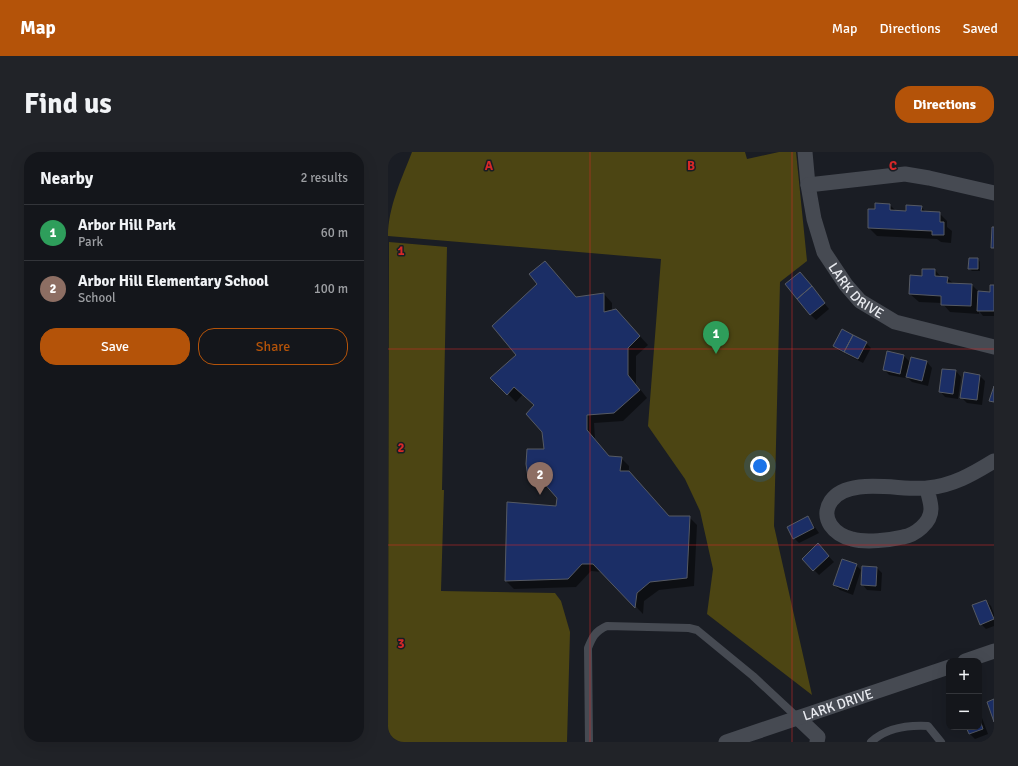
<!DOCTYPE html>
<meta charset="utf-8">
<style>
body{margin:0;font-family:Signika,sans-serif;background:#212328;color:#f1f3f6}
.controls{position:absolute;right:12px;bottom:12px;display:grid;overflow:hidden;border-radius:8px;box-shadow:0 4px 16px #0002}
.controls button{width:36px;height:36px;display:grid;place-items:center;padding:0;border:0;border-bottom:1px solid #33353a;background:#14161b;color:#f1f3f6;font:20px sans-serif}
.you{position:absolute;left:372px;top:314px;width:14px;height:14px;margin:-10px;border:3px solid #fff;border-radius:50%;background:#1a73e8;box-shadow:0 0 0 6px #1a73e833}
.badge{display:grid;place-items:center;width:26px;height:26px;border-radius:50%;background:#b45309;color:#fff;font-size:13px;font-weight:700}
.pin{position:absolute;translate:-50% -33px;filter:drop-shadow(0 1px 2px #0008)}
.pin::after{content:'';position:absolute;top:21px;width:14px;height:12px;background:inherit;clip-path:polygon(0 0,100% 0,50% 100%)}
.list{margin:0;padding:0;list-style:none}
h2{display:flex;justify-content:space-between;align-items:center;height:52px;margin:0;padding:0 16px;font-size:17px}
h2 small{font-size:13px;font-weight:400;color:#9d9fa3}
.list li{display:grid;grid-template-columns:26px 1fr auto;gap:12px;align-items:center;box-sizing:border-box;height:56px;padding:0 16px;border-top:1px solid #33353a}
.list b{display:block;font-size:15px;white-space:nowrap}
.list p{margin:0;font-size:13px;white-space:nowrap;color:#9d9fa3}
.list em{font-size:13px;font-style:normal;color:#9d9fa3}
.actions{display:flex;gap:8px;padding:12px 16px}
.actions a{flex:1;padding:9px 0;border:1px solid #b45309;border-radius:16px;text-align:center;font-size:14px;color:#b45309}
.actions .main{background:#b45309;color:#fff}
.map{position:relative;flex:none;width:606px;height:590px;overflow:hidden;border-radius:16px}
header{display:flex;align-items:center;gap:24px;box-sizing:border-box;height:56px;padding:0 20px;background:#b45309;color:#fff}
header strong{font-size:19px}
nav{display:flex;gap:22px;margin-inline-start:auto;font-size:14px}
.intro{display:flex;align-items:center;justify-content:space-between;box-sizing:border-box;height:96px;padding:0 24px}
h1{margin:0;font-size:28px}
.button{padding:10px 18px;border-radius:16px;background:#b45309;color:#fff;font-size:14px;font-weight:700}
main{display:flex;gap:24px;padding:0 24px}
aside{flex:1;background:#14161b;border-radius:16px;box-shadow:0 4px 16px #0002}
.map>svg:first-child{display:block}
.green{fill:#4c4513}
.shadow{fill:#0007}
.building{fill:#1b2e66;stroke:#565a63}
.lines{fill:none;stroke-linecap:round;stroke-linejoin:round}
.service{stroke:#464a52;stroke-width:8}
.minor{stroke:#464a52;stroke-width:15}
.grid{fill:none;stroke:#d62828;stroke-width:1;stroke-opacity:0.55}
.labels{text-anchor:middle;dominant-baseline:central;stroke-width:3;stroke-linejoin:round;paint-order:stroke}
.street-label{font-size:14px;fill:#e9ebf0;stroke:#1a1d24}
.grid-label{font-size:13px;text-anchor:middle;font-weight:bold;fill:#d62828;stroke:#1a1d24;stroke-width:3;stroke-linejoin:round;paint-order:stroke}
</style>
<header>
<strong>Map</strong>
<nav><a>Map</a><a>Directions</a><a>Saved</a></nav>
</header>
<div class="intro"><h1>Find us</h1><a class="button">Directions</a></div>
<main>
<aside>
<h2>Nearby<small>2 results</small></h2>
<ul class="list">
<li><span class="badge" style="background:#2e9e5b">1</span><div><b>Arbor Hill Park</b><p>Park</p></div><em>60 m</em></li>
<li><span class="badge" style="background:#8d6e63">2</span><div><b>Arbor Hill Elementary School</b><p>School</p></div><em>100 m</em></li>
</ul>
<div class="actions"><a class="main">Save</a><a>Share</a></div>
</aside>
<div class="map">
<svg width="606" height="590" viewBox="0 0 606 590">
<rect width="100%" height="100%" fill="#1a1d24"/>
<path class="green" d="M24 0H357L359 7 391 0H408L419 109 392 130 386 374 424 543 319 462 325 417 312 359 297 327 260 274 273 107 0 84C0 55 14 26 24 0Z
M1 90 59 95 54 338H56L53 439 167 441 173 449 182 480 179 590H5L0 588Z"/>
<path class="shadow" d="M502 53 508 59 519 60 533 55 539 61H551L559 69V75L564 79 563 91 553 90 549 87 489 84 481 76 488 58Z
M590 107 592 110V119H584L581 116Z
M547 118 554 126H559L566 132 584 133 592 141H603L606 134V164H595L591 159V162L562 160 554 151 531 150 522 142 535 125Z
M165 119 189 146 216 142 224 151V159L228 158 260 193 248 204V232L259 246 235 269 206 271 207 287 222 305 233 306 241 314V321L281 365H301L309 373 306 434 271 438 256 449 255 462 214 420 203 419 188 435 126 437 118 429 169 355 170 346 161 336 149 334 141 326 157 298 155 279 147 254 135 242 128 250 104 226 129 203Z
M412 121 441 157 428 168 422 162Z
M478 191 483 196 475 211 452 199 446 194Z
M516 204 522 210H539L544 216 540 234 524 230 518 224 517 226 501 223 496 217Z
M555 218 568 219 573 225 570 247 557 245 552 239Z
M592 224 597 229 594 253 579 251 573 245Z
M420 365 431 381 411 391 406 386Z
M430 393 446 410 431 423 415 407Z
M468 413 473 418 465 443 452 438 446 433Z
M489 416 494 421 493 439 479 438 474 432Z
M598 449 603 454 606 462V474L598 477 593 472Z
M591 558 600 582 587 587 582 582 579 575H591Z"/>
<path class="building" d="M487 51 502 52V58L518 59V53L534 54 533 59 552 60V70H556V83H544V79L480 76V57H487Z
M604 75H606V96H603Z
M581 106H590V117H580Z
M157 109 188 145 216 141V160L228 157 252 184 240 196V223L252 238 226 261 199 263V278L221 304 234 305 232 319H241L281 364H302L299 426 262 430 249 441 247 456 205 412H194L180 427 117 429 119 350 168 354 169 346 154 329 140 326 138 312 139 297H156L154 280 138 262 146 253 126 235 119 243 102 226 128 203 104 174 149 132 141 122Z
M534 117H547V124L560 125 559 131 584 132 583 154 553 153V144L521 142 522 123 534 124Z
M412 120 424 134 409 147 397 132Z
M602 133H606V159H589L590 139 602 140Z
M424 134 437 151 422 163 409 147Z
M454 177 465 183 456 200 445 194Z
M465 183 479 190 470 207 456 200Z
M499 199 516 203 512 222 495 218Z
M523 205 539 209 534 229 518 225Z
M554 217 568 218 565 242 551 240Z
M576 220 592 223 589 248 572 246Z
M606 234V250L601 249Z
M420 364 426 376 405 387 399 375Z
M430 391 441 404 425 419 414 407Z
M454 407 469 412 460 438 445 433Z
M474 414 489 415 488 434 473 433Z
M598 448 606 467 592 473 584 453Z
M606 547V570L599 550Z
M591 565 595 577 581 582 578 575H591Z"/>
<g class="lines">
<path class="service" d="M201 590 200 496C204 486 207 479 219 474L301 476 309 478 365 524 410 566
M483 590C498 576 521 573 540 574L553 590"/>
<g class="minor">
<path id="s1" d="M417 0 420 33 426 67 436 100 458 133 472 149 507 170 606 195"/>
<path d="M420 33 517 22 541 26 606 41"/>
<path d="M539 336C540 343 543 350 543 357 543 371 527 383 515 385 502 388 478 391 464 387 447 383 431 367 443 349 460 324 513 339 539 336 564 334 585 322 606 309"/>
<path d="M577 509 606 499"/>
<path d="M410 566 430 585 429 590"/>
<path id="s2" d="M338 590 561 515"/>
</g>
</g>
<path class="grid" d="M202 0V590M404 0V590M0 197H606M0 393H606"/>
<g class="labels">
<g class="street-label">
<text stroke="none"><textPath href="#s1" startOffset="153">LARK DRIVE</textPath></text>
<text stroke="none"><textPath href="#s2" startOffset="118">LARK DRIVE</textPath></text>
</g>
</g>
<g class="grid-label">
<text x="101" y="18">A</text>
<text x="303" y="18">B</text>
<text x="505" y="18">C</text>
<text x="13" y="103">1</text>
<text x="13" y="300">2</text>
<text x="13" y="496">3</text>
</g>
</svg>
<div class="controls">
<button>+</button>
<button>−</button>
</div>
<div class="you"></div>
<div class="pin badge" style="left:328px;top:202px;background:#2e9e5b">1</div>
<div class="pin badge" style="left:152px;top:343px;background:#8d6e63">2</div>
</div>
</main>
